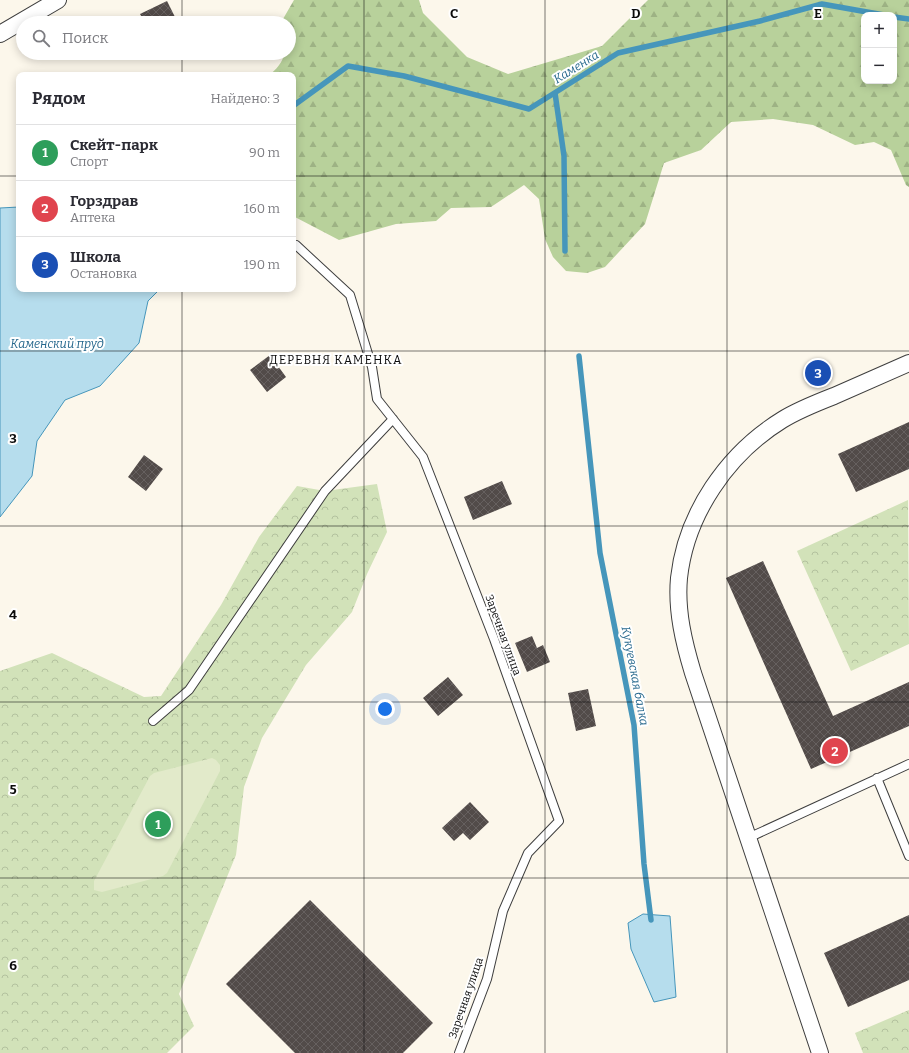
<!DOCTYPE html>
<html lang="ru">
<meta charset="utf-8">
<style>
body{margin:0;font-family:Bitter,serif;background:#f2f2f3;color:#2b2b33}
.controls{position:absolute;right:12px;top:12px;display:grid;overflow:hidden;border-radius:8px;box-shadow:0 2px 10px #0003}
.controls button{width:36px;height:36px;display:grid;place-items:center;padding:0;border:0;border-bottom:1px solid #e1e1e2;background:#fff;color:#2b2b33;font:20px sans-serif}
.you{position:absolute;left:385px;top:709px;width:14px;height:14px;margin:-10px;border:3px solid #fff;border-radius:50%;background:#1a73e8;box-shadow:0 0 0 6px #1a73e833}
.badge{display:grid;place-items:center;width:26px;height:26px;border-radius:50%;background:#a83544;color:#fff;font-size:13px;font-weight:700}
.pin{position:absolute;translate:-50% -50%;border:2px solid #fff;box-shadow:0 1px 4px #0006}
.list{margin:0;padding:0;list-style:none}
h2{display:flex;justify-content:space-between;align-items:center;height:52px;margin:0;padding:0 16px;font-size:17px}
h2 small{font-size:13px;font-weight:400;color:#7c7c81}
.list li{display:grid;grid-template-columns:26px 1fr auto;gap:12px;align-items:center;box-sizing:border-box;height:56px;padding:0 16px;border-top:1px solid #e1e1e2}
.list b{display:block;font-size:15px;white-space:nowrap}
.list p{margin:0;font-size:13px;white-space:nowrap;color:#7c7c81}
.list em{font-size:13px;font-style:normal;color:#7c7c81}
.icon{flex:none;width:22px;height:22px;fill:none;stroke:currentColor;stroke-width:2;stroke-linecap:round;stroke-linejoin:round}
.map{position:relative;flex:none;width:909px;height:1053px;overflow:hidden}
.search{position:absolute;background:#fff;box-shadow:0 2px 10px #0003;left:16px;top:16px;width:280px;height:44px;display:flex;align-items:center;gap:10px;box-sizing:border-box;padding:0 14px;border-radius:22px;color:#7c7c81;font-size:15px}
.panel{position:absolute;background:#fff;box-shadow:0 2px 10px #0003;left:16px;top:72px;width:280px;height:220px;border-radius:8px}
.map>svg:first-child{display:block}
.forest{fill:url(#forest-firs);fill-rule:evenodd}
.park{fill:url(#park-crowns)}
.pitch{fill:#e2eaca}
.water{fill:#b6dded;stroke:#4696bb}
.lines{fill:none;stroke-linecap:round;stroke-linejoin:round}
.stream{stroke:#4696bb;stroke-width:5.5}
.building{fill:url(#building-cross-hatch)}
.service-casing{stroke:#3e3e3e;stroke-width:10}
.minor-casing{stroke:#3e3e3e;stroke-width:18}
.service{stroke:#fff;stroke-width:8}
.minor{stroke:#fff;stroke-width:16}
.grid{fill:none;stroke:#0b0b0b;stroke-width:1;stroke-opacity:0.55}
.labels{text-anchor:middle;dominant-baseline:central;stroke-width:4;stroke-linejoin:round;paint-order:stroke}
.street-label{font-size:11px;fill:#0b0b0b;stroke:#fff}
.water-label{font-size:12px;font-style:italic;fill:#25678c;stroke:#fff}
.neighbourhood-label{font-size:12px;letter-spacing:1px;fill:#0b0b0b;stroke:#fff}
.grid-label{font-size:13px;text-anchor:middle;font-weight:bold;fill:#0b0b0b;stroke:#fff;stroke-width:4;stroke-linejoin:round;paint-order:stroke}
</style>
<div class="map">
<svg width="909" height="1053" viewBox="0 0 909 1053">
<defs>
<pattern id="forest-firs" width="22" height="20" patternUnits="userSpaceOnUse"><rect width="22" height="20" fill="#b8d19b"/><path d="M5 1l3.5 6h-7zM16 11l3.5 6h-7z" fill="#9db284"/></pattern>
<pattern id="park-crowns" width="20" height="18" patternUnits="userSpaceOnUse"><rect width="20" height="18" fill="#d2e2b9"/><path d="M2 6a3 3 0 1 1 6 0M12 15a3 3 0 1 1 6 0" fill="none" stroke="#b3c19e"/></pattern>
<pattern id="building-cross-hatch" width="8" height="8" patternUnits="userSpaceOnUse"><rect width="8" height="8" fill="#524b49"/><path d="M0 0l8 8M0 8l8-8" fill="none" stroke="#66605f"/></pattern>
</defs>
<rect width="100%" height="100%" fill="#fcf7eb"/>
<path class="forest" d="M294 0H419L423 13 467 57 508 74 602 46 648 0H909V187L906 185 891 150 874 142 855 145 813 125 773 119 731 122 701 150 664 163 645 224 605 267 587 273 566 271 553 257 545 239 539 199 524 185 491 207 451 208 436 221 396 224 339 240 293 216V75H269C275 71 284 61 284 53H289V23H283V19ZM864 15H894V81H864Z"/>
<path class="park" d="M377 484 387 532 367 574 352 612 306 665 262 738 244 787 236 855 179 994 194 1026 167 1053H0V671L52 653 144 697 161 696 221 605 259 537 297 486 325 491Z
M908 500 909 644 851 671 797 551Z
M909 1010V1053H863L855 1033Z"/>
<path class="pitch" d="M212 758 216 760 220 765V771L167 873 163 876 102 892 94 890V881L150 776 154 773Z"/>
<path class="water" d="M19 207V289H160L148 301 139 343 100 386 65 400 37 441 32 476 0 517V208Z
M643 914 670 916 676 997 654 1002 631 949 628 923Z"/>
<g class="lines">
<path class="stream" d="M894 17 909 19
M555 93 564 156 565 251
M293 106 348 66 404 76 529 109 618 53 760 21 822 4 884 15
M579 356 600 553 634 725 644 864 651 920"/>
</g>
<path class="building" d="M167 1 178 23H145L140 14Z
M270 355 286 377 267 392 250 370Z
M909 422V469L856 492 838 454Z
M144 455 163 469 146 491 128 477Z
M502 481 512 504 473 520 464 497Z
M763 561 833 716 909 682V726L811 769 726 578Z
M532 636 537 648 543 645 550 662 527 672 515 643Z
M448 677 463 695 438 716 423 698Z
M588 689 596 726 576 731 568 693Z
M470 802 489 822 470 840 463 833 454 841 442 828Z
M310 900 433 1023 403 1053H295L226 984Z
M909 915V980L848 1007 824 953Z"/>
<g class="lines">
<defs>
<path id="service" d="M296 245 350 295 372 367 377 399 423 457 494 639 559 821 528 853 503 911 487 979 459 1053
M153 721 189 690 325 491 393 419
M877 778 909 856
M748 838 909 764"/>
<path id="minor" d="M0 34 58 0
M820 1053 693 673C684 643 676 611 679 578 686 514 727 454 782 420 798 410 816 403 834 396 859 385 884 374 909 363"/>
</defs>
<use href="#service" class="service-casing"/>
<use href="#minor" class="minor-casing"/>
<use href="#service" class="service"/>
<use href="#minor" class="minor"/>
</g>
<path class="grid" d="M182 0V23M364 0V1053M545 0V1053M727 0V1053M182 53V75M0 176H19M293 176H909M182 289V1053M0 351H909M0 526H909M0 702H909M0 878H909"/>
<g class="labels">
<g class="street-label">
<text transform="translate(503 635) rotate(70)">Заречная улица</text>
<text transform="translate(466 998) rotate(-71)">Заречная улица</text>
</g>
<g class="water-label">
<text transform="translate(576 67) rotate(-32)">Каменка</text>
<text x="57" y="344">Каменский пруд</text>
<text transform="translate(635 676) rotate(79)">Кукуевская балка</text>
</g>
<g class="neighbourhood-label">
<text x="336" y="360">ДЕРЕВНЯ КАМЕНКА</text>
</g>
</g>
<g class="grid-label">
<text x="454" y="18">C</text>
<text x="636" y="18">D</text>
<text x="818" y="18">E</text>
<text x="13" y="443">3</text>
<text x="13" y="619">4</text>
<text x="13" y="794">5</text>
<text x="13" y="970">6</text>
</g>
</svg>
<div class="controls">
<button>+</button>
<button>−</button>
</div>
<div class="you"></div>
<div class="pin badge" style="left:158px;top:824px;background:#2e9e5b">1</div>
<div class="pin badge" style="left:835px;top:751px;background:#e0444e">2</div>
<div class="pin badge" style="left:818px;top:373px;background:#1a4fb4">3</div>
<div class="search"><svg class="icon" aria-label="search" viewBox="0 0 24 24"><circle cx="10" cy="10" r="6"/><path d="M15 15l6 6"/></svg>Поиск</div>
<section class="panel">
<h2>Рядом<small>Найдено: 3</small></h2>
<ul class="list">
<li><span class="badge" style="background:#2e9e5b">1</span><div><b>Скейт-парк</b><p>Спорт</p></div><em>90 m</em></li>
<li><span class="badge" style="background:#e0444e">2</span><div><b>Горздрав</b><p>Аптека</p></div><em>160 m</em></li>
<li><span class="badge" style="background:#1a4fb4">3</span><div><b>Школа</b><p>Остановка</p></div><em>190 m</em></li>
</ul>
</section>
</div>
